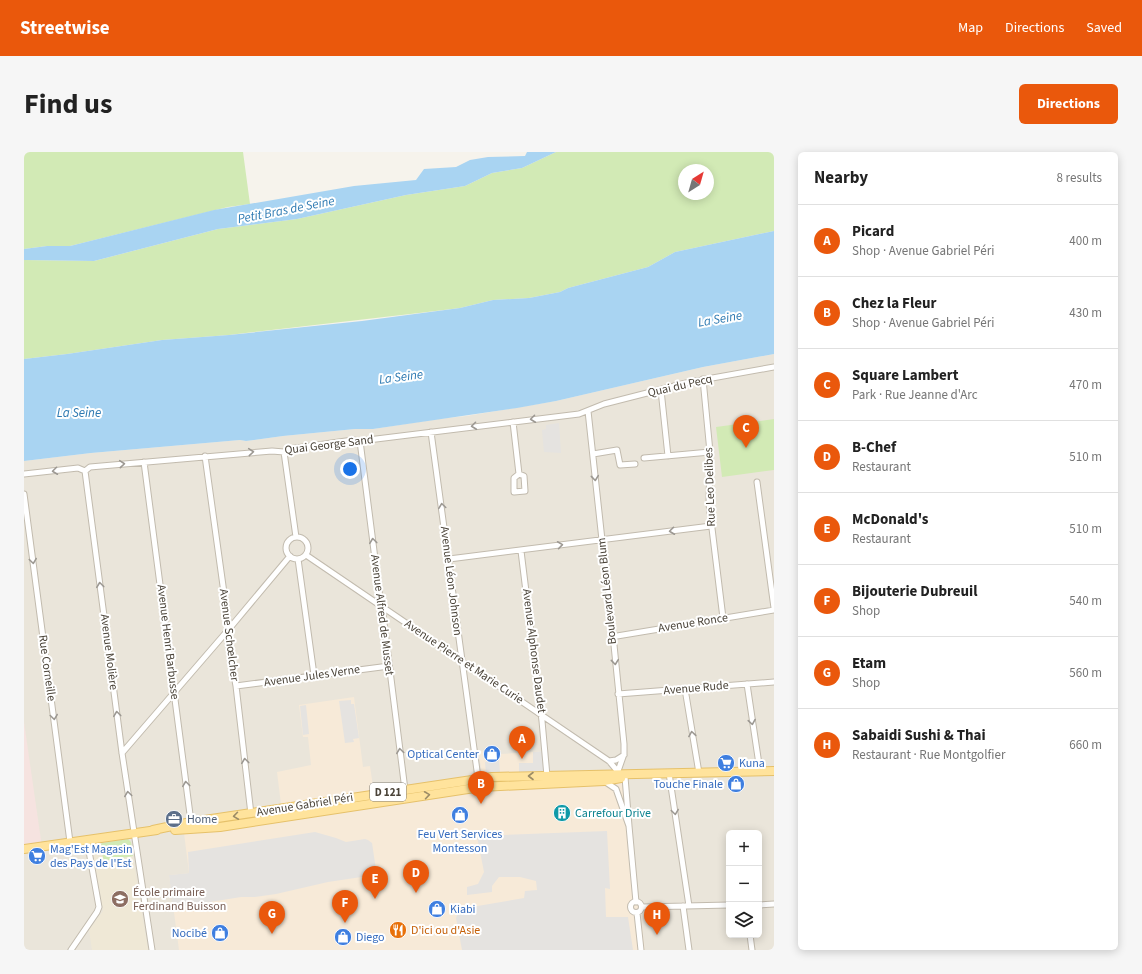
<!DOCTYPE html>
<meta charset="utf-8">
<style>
body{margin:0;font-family:"Source Sans 3",sans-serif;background:#f6f6f6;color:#222}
.controls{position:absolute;right:12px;bottom:12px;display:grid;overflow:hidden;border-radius:6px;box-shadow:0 2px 10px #0003}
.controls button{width:36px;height:36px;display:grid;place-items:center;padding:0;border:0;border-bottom:1px solid #e0e0e0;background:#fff;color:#222;font:20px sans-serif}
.compass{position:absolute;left:654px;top:12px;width:36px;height:36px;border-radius:50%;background:#fff;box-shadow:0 2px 10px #0003;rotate:37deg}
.you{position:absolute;left:326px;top:317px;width:14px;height:14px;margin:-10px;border:3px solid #fff;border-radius:50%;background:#1a73e8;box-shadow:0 0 0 6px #1a73e833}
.badge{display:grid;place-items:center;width:26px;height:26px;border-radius:50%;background:#ea580c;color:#fff;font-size:13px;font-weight:700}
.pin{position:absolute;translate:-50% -33px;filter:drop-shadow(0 1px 2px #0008)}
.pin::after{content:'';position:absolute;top:21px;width:14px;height:12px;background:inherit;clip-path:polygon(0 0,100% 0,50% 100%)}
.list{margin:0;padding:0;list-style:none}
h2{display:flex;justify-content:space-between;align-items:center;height:52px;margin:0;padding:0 16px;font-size:17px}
h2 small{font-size:13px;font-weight:400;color:#767676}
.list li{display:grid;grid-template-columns:26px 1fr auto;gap:12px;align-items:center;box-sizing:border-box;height:72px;padding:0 16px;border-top:1px solid #e0e0e0}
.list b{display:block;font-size:15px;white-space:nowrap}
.list p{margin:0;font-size:13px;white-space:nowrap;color:#767676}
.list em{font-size:13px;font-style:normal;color:#767676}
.icon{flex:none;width:22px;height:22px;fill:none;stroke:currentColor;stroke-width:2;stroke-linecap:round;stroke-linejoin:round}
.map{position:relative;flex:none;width:750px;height:798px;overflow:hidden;border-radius:6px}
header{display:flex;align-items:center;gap:24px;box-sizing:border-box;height:56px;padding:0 20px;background:#ea580c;color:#fff}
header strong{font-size:19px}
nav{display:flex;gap:22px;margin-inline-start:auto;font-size:14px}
.intro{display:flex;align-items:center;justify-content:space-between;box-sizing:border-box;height:96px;padding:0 24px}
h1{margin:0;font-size:28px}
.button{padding:10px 18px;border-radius:6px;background:#ea580c;color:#fff;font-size:14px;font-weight:700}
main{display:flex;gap:24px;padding:0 24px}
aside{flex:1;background:#fff;border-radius:6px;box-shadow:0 2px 10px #0003}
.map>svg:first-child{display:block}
.residential{fill:#eae5da;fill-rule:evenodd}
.commercial{fill:#f7ead8}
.education{fill:#efe8d6}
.medical{fill:#f6e3e0}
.green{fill:#d2eab5;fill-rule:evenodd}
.parking{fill:#e5e3e0}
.water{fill:#a9d4f2}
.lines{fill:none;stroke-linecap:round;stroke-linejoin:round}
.street-casing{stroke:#c2bbae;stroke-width:7}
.primary-casing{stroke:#e6c16a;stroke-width:10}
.street{stroke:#fff;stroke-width:5}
.primary{stroke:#ffe39c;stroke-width:8}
.oneway{stroke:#9c9892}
.oneway2{stroke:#9c8c66}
.labels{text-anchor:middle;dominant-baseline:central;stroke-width:4;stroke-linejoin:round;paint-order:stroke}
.shield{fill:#fff;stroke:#817c74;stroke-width:1}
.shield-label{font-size:11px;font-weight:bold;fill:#4b4439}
.street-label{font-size:12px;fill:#4b4439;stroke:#fff}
.shop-label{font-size:12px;fill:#366cbe;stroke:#fff;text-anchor:start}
.culture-label{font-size:12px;fill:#0d838f;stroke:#fff;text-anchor:start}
.service-label{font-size:12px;fill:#4e5e75;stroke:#fff;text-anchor:start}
.education-label{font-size:12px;fill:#785e54;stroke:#fff;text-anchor:start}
.food-label{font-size:12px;fill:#c56008;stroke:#fff;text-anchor:start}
.water-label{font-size:13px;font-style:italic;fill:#2e7ab2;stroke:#fff}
</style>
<header>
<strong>Streetwise</strong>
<nav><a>Map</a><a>Directions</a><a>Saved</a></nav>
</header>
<div class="intro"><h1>Find us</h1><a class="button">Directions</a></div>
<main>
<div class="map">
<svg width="750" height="798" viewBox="0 0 750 798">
<rect width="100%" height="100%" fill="#f6f3ec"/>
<path class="residential" d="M750 202V798H0V309L67 301 216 288 222 289 259 284 331 277H349L414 267 442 264 532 249 679 215ZM705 681H735V783H705Z"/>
<path class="commercial" d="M330 545 339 615 346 614 350 641 458 621 454 599 476 597 477 602 521 599 524 621 599 619 621 798H155L145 723 165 721 160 681 258 660 253 620 287 613 284 585H279L275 553Z"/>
<path class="education" d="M76 694 80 709 109 704 114 736 111 737 112 745 115 744 124 798H68L65 778 79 759 68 696Z"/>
<path class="medical" d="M0 570 18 695 0 697Z"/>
<path class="green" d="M0 0H219L226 52 204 55 46 94H23L0 97Z
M532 0H750V79L651 100 624 115 544 136 536 140 505 146 469 148 436 156 395 161 205 183 138 188 43 202 0 207V108L70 109 194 77 273 67 382 43 441 34 468 21 498 16ZM660 18H684V42H660Z
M750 267V318L698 325 692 275Z
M104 687 107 690 109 704 80 709 76 694 78 691Z"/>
<path class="parking" d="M535 271 537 301 520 300 518 278 522 277V273Z
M327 548V552H330L335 586 329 587 330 590 321 591 315 549Z
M282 553 285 582 279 583 276 554Z
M519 599 520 619 495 620V611H509V600Z
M475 608 476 620 462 622 461 610Z
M464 677 467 680 479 683 583 679 586 737 581 736 582 765H604L609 798H438L432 766 436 757 500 746 501 739 513 738 512 729 496 725H475L468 734V740L443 743V735L454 732 460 720 452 679Z
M291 680 312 686 322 690 341 687 344 688 348 691 352 718 349 719 344 724 304 730 252 742 231 745H217L149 756 145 723 165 721 164 700Z"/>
<path class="water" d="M503 0H532L498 16 468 21 441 34 382 43 273 67 194 77 70 109 0 108V97L23 94H46L190 58 330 34 392 28 400 17 432 15 446 8 464 5 501 4Z
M750 79V202L679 215 532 249 493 256 349 277H331L259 284 222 289 216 288 67 301 0 309V207L43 202 138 188 205 183 338 169 436 156 469 148 505 146 536 140 544 136 624 115 651 100Z"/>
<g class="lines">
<defs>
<path id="street" d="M679 227 686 300 685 352 699 466
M637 238 644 304
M564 259 578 388 580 394 600 592V602L594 619
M489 270 495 322
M407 280 454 626
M336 289 356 446 358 455 381 638
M260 300 272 385
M569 302 593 298 596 313 611 312
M181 304 205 477 204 490 212 534 227 662
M620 306 686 300
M120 310 167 670
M61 319 66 315 248 299 260 300 265 297 329 288 336 289 555 262 580 252 666 230 750 215
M61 319 98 601 128 798
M0 322 54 316 61 319
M495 322 500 324 501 339 490 340V326Z
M733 330 750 456
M0 342 46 690
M262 396a11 11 0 1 1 22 0a11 11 0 1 1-22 0Z
M497 399 518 569 523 624
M282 403 585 609 595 621 601 625 605 674 592 637 580 629
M274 407 290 523
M425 407 687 374
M588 486 593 484 750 458
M723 532 736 619
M212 534 365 514
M661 537 675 621
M594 542 750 530
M98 601 205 477 266 404
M585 609 592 608 600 603
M645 621 665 754
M605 674 612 750
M606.5 755a5.5 5.5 0 1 1 11 0a5.5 5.5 0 1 1-11 0Z
M735 753 750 752
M659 754 665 798
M618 755 705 753
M613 761 617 798
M726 783 728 798
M47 798 73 760 75 755 63 688"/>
<path id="primary" d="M129 678 167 670 468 625 750 619
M151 678 196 675 457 635 580 629 597 626
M0 697 133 678"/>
</defs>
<use href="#street" class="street-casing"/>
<use href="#primary" class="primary-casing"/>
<use href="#street" class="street"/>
<use href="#primary" class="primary"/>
</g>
<defs><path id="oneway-chevron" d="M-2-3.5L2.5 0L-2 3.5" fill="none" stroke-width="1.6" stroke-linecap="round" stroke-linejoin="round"/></defs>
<g class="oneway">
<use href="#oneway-chevron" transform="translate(509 267) rotate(173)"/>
<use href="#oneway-chevron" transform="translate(450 274) rotate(173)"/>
<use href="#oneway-chevron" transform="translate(227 300) rotate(-5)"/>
<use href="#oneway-chevron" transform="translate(98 312) rotate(-5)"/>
<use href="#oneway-chevron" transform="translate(31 319) rotate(173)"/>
<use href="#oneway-chevron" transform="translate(571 326) rotate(84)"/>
<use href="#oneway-chevron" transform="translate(418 354) rotate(-98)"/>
<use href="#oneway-chevron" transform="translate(648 379) rotate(173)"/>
<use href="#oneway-chevron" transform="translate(349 389) rotate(-97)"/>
<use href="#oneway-chevron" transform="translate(536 393) rotate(-8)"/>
<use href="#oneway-chevron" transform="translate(9 409) rotate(82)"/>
<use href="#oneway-chevron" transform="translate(76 433) rotate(-97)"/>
<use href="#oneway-chevron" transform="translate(591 510) rotate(84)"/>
<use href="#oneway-chevron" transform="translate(93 562) rotate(-97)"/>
<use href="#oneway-chevron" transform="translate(30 565) rotate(82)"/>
<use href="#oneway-chevron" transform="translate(728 570) rotate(81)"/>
<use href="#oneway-chevron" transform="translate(668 582) rotate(-99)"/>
<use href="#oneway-chevron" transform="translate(376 599) rotate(-98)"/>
<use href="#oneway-chevron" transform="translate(221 609) rotate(-97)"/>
<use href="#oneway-chevron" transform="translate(162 632) rotate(-97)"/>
<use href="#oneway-chevron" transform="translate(104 642) rotate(-98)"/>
<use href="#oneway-chevron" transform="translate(651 660) rotate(82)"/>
</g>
<g class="oneway2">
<use href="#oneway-chevron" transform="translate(507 624) rotate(180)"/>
<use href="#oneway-chevron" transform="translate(403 643) rotate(-8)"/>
<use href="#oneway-chevron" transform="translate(212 664) rotate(172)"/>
</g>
<defs>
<symbol id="shop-disc" viewBox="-11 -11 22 22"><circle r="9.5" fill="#3f7fe0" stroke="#fff"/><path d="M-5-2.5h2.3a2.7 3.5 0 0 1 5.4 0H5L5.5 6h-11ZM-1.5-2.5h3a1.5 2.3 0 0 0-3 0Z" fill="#fff"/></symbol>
<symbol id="supermarket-disc" viewBox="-11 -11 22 22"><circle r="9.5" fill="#3f7fe0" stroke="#fff"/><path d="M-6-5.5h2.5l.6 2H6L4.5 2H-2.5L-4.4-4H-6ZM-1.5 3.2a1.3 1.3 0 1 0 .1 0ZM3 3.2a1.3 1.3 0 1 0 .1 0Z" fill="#fff"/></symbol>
<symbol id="building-disc" viewBox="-11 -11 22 22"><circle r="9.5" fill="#0f9aa8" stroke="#fff"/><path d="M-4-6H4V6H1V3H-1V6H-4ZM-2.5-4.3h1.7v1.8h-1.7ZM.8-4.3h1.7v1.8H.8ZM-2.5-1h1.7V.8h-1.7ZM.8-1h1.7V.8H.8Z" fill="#fff"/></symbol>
<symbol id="office-disc" viewBox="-11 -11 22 22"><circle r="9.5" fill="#5c6f8a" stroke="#fff"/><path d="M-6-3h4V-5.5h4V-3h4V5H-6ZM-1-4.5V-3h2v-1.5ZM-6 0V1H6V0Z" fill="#fff"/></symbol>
<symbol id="school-disc" viewBox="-11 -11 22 22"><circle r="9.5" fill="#8d6e63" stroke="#fff"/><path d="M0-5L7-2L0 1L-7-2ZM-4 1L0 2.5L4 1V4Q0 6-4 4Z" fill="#fff"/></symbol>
<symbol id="restaurant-disc" viewBox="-11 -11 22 22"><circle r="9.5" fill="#e8710a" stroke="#fff"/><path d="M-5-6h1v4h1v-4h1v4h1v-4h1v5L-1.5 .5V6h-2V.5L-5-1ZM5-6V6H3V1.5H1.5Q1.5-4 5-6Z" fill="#fff"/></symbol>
</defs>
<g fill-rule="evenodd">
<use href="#shop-disc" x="458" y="592" width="20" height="20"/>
<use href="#supermarket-disc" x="692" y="601" width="20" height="20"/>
<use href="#shop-disc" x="702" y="622" width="20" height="20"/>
<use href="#building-disc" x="528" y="651" width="20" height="20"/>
<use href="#shop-disc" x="426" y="653" width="20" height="20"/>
<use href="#office-disc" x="140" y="657" width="20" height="20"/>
<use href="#supermarket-disc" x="3" y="694" width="20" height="20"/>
<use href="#school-disc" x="86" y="737" width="20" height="20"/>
<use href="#shop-disc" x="403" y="747" width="20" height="20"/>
<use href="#restaurant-disc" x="364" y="768" width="20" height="20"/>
<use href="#shop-disc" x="186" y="771" width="20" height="20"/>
<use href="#shop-disc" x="309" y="775" width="20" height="20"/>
</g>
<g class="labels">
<rect class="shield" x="346" y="631" width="36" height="18" rx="3"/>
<g class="shield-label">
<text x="364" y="640">D 121</text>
</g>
<g class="street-label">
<text transform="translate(656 234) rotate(-13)">Quai du Pecq</text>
<text transform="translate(305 293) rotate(-7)">Quai George Sand</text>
<text transform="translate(686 335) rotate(-92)">Rue Leo Delibes</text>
<text transform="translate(427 429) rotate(83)">Avenue Léon Johnson</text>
<text transform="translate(583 439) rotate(-96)">Boulevard Léon Blum</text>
<text transform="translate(358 463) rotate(83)">Avenue Alfred de Musset</text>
<text transform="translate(669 471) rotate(-9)">Avenue Ronce</text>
<text transform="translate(205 483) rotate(83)">Avenue Schœlcher</text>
<text transform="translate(144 490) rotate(83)">Avenue Henri Barbusse</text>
<text transform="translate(510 499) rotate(83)">Avenue Alphonse Daudet</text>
<text transform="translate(85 500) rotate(83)">Avenue Molière</text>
<text transform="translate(440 510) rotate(34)">Avenue Pierre et Marie Curie</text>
<text transform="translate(23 516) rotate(82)">Rue Corneille</text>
<text transform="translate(288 524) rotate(-8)">Avenue Jules Verne</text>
<text transform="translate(672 536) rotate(-5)">Avenue Rude</text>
<text transform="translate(281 653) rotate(-9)">Avenue Gabriel Péri</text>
</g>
<g class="shop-label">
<text x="455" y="602" text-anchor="end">Optical Center</text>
<text x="715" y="611">Kuna</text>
<text x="699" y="632" text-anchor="end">Touche Finale</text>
<text x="436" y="682" text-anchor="middle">Feu Vert Services<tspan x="436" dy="14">Montesson</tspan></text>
<text x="26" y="697">Mag'Est Magasin<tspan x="26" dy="14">des Pays de l'Est</tspan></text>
<text x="426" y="757">Kiabi</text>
<text x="183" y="781" text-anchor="end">Nocibé</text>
<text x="332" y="785">Diego</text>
</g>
<g class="culture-label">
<text x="551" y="661">Carrefour Drive</text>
</g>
<g class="service-label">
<text x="163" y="667">Home</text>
</g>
<g class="education-label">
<text x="109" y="740">École primaire<tspan x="109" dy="14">Ferdinand Buisson</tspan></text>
</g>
<g class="food-label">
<text x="387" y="778">D'ici ou d'Asie</text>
</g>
<g class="water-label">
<text transform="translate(262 58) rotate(-11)">Petit Bras de Seine</text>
<text transform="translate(696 167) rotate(-10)">La Seine</text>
<text transform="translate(377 225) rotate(-7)">La Seine</text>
<text x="55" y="261">La Seine</text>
</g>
</g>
</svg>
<div class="controls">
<button>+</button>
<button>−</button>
<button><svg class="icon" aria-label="layers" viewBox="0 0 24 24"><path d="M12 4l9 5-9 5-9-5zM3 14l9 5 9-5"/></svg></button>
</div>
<svg class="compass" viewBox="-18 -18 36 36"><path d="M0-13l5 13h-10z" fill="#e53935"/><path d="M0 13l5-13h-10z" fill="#767676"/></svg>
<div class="you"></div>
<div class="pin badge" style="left:498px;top:607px">A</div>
<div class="pin badge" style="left:457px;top:652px">B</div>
<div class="pin badge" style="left:722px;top:296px">C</div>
<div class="pin badge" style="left:392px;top:741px">D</div>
<div class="pin badge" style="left:351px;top:747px">E</div>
<div class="pin badge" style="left:321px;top:771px">F</div>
<div class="pin badge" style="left:248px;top:782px">G</div>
<div class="pin badge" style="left:633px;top:783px">H</div>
</div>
<aside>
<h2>Nearby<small>8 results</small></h2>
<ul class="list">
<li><span class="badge">A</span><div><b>Picard</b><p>Shop · Avenue Gabriel Péri</p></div><em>400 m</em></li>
<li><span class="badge">B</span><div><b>Chez la Fleur</b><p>Shop · Avenue Gabriel Péri</p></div><em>430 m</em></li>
<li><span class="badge">C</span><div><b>Square Lambert</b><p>Park · Rue Jeanne d'Arc</p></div><em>470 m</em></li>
<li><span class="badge">D</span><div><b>B-Chef</b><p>Restaurant</p></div><em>510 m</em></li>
<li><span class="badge">E</span><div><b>McDonald's</b><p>Restaurant</p></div><em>510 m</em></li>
<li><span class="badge">F</span><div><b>Bijouterie Dubreuil</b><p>Shop</p></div><em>540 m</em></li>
<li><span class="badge">G</span><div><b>Etam</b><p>Shop</p></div><em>560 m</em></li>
<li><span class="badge">H</span><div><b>Sabaidi Sushi &amp; Thai</b><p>Restaurant · Rue Montgolfier</p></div><em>660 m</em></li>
</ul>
</aside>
</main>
